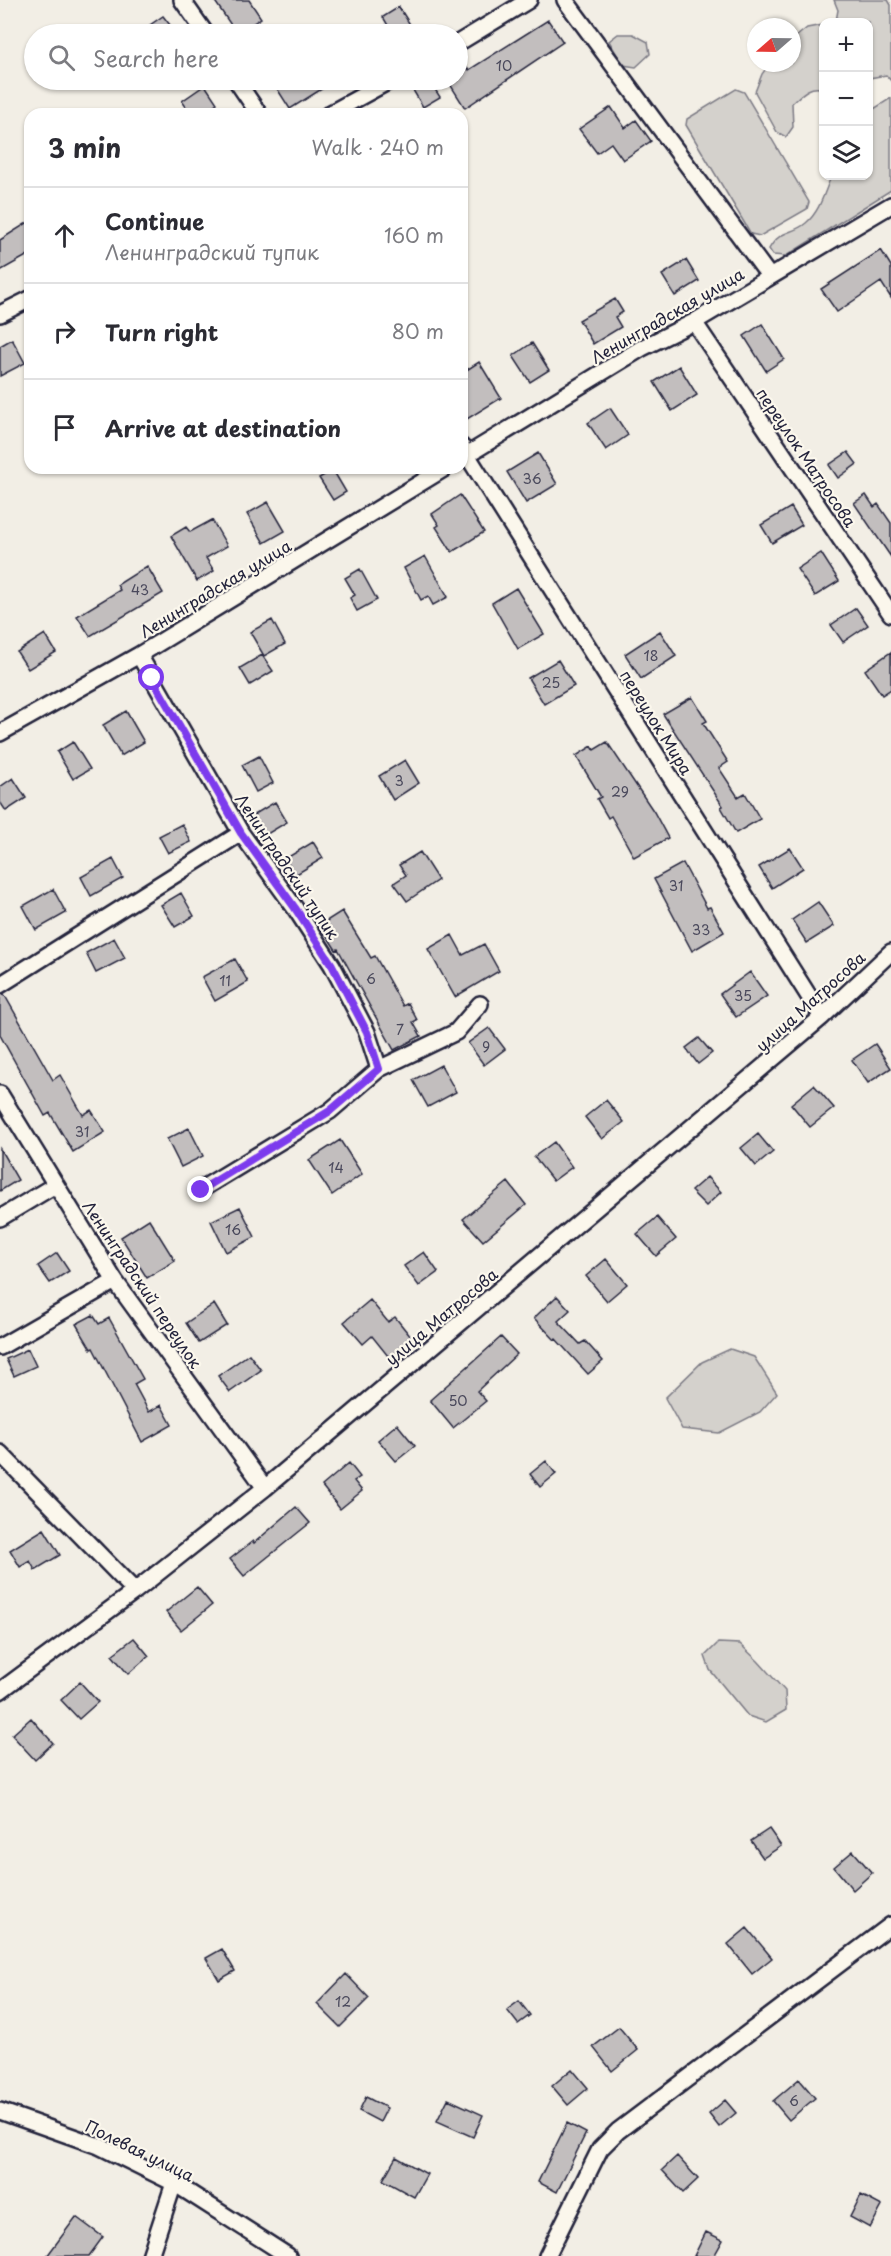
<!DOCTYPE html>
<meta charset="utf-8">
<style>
body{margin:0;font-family:"Playpen Sans",sans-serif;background:#f2f2f3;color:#2b2b33}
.controls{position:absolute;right:18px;top:18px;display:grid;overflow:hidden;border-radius:12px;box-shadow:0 2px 4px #0004}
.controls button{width:54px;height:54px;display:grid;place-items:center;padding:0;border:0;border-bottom:2px solid #e1e1e2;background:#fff;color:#2b2b33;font:30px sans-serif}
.compass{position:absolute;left:747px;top:18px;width:54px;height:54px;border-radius:50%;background:#fff;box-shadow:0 2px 4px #0004;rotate:250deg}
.stop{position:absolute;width:18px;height:18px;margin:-14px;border:4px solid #7c3aed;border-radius:50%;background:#fff}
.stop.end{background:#7c3aed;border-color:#fff;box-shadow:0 2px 6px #0008}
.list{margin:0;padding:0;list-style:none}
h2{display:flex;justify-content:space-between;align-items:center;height:78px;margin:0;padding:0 24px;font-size:26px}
h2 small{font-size:20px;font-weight:400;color:#7c7c81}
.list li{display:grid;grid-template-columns:39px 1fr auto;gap:18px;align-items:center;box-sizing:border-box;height:96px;padding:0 24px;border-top:2px solid #e1e1e2}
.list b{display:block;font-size:22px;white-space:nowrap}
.list p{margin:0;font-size:20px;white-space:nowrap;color:#7c7c81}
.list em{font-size:20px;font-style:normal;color:#7c7c81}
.icon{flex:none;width:33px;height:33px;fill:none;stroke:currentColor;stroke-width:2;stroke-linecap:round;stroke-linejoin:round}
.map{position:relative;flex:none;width:891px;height:2256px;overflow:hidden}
.search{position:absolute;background:#fff;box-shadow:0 2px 4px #0004;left:24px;top:24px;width:444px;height:66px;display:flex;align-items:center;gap:15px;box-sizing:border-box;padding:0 21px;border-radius:33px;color:#7c7c81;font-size:22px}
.panel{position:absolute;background:#fff;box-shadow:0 2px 4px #0004;left:24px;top:108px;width:444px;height:366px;border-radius:18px}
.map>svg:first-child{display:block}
.green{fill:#d4d1cc;stroke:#7b7a84;stroke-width:1.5}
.building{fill:#c2bebe;stroke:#22223b;stroke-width:1.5}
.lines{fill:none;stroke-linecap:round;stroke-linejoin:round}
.minor-casing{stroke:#22223b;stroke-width:20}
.minor{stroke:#fbf7ec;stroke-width:15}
.route{stroke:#7c3aed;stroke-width:8}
.labels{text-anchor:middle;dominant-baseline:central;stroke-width:4.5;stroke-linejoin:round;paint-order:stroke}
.number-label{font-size:14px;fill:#4a495c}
.street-label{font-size:16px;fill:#22223b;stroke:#fbf7ec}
</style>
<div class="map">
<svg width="891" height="2256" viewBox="0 0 891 2256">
<rect width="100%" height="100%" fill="#f2eee5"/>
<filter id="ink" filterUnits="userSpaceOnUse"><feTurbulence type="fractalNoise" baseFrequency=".0167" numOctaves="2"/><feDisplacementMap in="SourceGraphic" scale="12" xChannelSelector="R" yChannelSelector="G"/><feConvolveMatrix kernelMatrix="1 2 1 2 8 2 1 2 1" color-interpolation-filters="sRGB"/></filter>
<g filter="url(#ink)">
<path class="green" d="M834 0H888L891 5V81L886 75 869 78 868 22H832L836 21 838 10Z
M823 25V89C810 84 801 95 792 103L793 127 786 137 777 132 755 92 762 74 770 63H792V40L807 28Z
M618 34H633L648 42 650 54 636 67 623 65 609 41Z
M736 89 744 92 809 202 807 209 760 236 751 234 686 125 687 119Z
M891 98V190L786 256 773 255 769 249C780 229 792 235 806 223 820 211 824 193 831 177L868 176 869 112Z
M730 1349 754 1357 777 1393 760 1412 719 1433 682 1429 665 1398 702 1362Z
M718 1643 740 1644 758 1661 785 1691 786 1710 766 1722 748 1716 710 1670 705 1656Z"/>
<path class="building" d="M214 0H249L261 18 237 34Z
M399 7 416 34H393L383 17Z
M163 16 177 34H137Z
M548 20 563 42 465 108 448 81 458 80V75L468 68 469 70Z
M287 80H336L290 109 276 87Z
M407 80H429L440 97 423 107Z
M205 85 217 103 212 107 216 114H191L182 101Z
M611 107 625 128 636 120 651 141 623 160 611 143 597 153 579 129Z
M30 221V254L0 271V240Z
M881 250 891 266V298L881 282 837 312 821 289Z
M686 260 699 281 675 296 662 275Z
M615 299 623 312 615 317 621 327 593 344 579 320Z
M762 324 784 359 766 371 744 336Z
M12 339 25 363 0 376V346Z
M532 343 549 370 530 382 513 356Z
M479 362 501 398 467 419 462 411V373Z
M679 366 697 395 672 411 654 382Z
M610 408 628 435 606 450 588 423Z
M848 452 857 464 838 478 829 465Z
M538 453 557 484 526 503 507 472Z
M333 470 346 492 333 500 319 478Z
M460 495 484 532 452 552 436 527 439 525 432 514Z
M866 495 874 507 878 504 891 523V557L854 503Z
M268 502 285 531 264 543 247 514Z
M791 507 802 525 772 543 761 525Z
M212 520 227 546 206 558 214 571 197 581 171 536 186 527 190 532Z
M821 553 839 581 815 596 797 569Z
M425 556 448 597 433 605 428 596 421 600 404 568Z
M147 566 163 593 90 636 77 616 120 590 117 585Z
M360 569 377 600 357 611 350 598 355 595 345 578Z
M516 588 544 634 518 649 492 603Z
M856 608 868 625 843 642 831 625Z
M272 620 285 644 264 656 250 632Z
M660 631 676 656 641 679 625 654Z
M45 634 56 652 28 669 17 652Z
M891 652V689L882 695 865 670Z
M262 655 273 671 250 685 240 668Z
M558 660 574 686 544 704 528 678Z
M692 697 707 721 703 723 728 762 719 768 738 797 745 793 760 819 736 833 721 807 723 806 663 714Z
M126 711 144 742 121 756 103 725Z
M73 742 90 769 73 779 57 752Z
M607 742 654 812 668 838 634 857 611 816 608 818 597 799 601 797 576 756 592 746 594 750Z
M259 756 273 783 256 792 242 765Z
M405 760 419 783 393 800 379 776Z
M13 778 26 798 6 811 0 802V787Z
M275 802 287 822 262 837 250 817Z
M182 824 191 842 168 853 159 836Z
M313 842 323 858 295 875 285 859Z
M790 848 803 868 772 888 759 867Z
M420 852 438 880 407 901 394 883 406 875 399 865Z
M113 859 123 878 91 896 81 877Z
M683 863 707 908 710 907 724 932 692 951 654 879Z
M53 889 66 913 36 930 23 906Z
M181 893 194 916 175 927 161 905Z
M818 902 834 926 807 943 792 920Z
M342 911 371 958 375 956 403 1006 408 1003 417 1020 413 1022 421 1036 394 1050 338 949 336 950 320 925Z
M452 935 463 955 484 944 499 971 455 997 428 949Z
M114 938 125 958 96 973 86 953Z
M235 959 248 982 215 1001 202 977Z
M750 972 767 996 736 1017 720 994Z
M4 994 53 1080 60 1075 83 1115 91 1110 105 1132 73 1152 50 1113 45 1116 0 1035V995Z
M489 1028 505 1049 484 1065 468 1043Z
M699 1038 712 1053 698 1064 686 1048Z
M875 1044 891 1068 868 1083 852 1060Z
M441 1065 456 1092 428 1107 413 1080Z
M814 1085 834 1108 810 1127 791 1104Z
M606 1100 624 1122 602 1139 585 1117Z
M189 1128 203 1156 181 1167 167 1139Z
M758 1134 773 1152 756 1166 741 1148Z
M340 1140 362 1174 332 1195 309 1160Z
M554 1142 572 1167 553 1181 534 1157Z
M0 1149 18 1180 0 1191Z
M707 1177 721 1192 706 1206 691 1191Z
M508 1182 526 1205 483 1241 463 1219Z
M240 1207 255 1237 226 1252 211 1221Z
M657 1217 676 1239 656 1256 637 1234Z
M149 1219 175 1261 147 1278 121 1237Z
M424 1252 438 1272 419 1286 404 1266Z
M57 1253 69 1271 50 1283 38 1266Z
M606 1259 627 1284 607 1301 586 1276Z
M557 1296 570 1310 558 1321 580 1344 585 1341 603 1361 588 1374 556 1339 555 1340 534 1318Z
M370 1300 388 1322 395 1317 415 1342 392 1361 372 1336 363 1344 344 1322Z
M214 1304 227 1325 199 1343 186 1323Z
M93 1315 99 1324 109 1318 143 1379 134 1384 149 1412 161 1405 172 1425 142 1442 93 1348 91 1349 76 1324Z
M501 1337 517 1354 477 1391 486 1401 453 1428 430 1400Z
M28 1349 36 1366 14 1376 6 1359Z
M249 1354 261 1370 230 1392 218 1376Z
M397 1424 415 1446 396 1461 378 1440Z
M546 1461 556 1474 540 1487 530 1474Z
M349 1463 360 1477 354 1481 362 1491 340 1509 322 1486Z
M296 1507 310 1523 244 1576 230 1559 253 1541 254 1543Z
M44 1529 60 1555 35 1570 30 1561 20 1567 10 1550Z
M197 1587 212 1605 181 1630 166 1612Z
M134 1638 149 1656 128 1674 112 1655Z
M80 1682 98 1702 79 1719 61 1700Z
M31 1718 53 1743 35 1760 12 1735Z
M769 1829 781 1846 763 1858 751 1841Z
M853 1851 872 1873 853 1890 834 1867Z
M747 1928 772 1958 752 1974 728 1944Z
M222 1949 235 1971 219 1980 206 1958Z
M346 1974 369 1998 340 2027 317 2004Z
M519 2001 530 2015 518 2024 507 2010Z
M619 2027 638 2050 612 2071 593 2047Z
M572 2069 588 2088 568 2105 552 2086Z
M799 2079 815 2098 789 2120 773 2101Z
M366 2097 387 2108 380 2122 359 2111Z
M448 2099 483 2115 473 2137 437 2121Z
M725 2100 736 2113 719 2127 709 2114Z
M567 2123 586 2133 557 2192 538 2182Z
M677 2156 698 2179 683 2193 662 2170Z
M396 2157 427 2174 414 2197 383 2180Z
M861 2195 882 2206 870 2228 850 2217Z
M76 2217 103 2237 89 2256H47Z
M706 2232 723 2240 714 2256H694Z"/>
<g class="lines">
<defs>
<path id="minor" d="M182 0 206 34
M565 0 770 277
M458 43 529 0
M236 80 259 114
M329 114 391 80
M0 314 30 299
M694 322 891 614
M462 447 822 1017
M462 458 642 348 694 322 891 205
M139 655 241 833 295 908 332 965 367 1032 379 1069
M0 733 139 655 445 468
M0 985 241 833
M0 1094 115 1281 265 1488
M200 1190 330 1111 379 1069 456 1032 480 1004
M0 1218 55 1185
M0 1347 115 1281
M0 1453 135 1591
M0 1691 135 1591 265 1488 822 1017 891 952
M0 2111 99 2146 174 2183 288 2256
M150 2256 174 2183
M547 2256 600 2149 618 2131 891 1925"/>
</defs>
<use href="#minor" class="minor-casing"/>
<use href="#minor" class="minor"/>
</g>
</g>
<g class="lines" filter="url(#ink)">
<path class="route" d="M152 678 241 833 295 908 332 965 367 1032 379 1069 330 1111 201 1190"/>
</g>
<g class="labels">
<g class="number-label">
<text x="504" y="65">10</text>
<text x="532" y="478">36</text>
<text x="140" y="589">43</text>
<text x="651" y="655">18</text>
<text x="551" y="682">25</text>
<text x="399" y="780">3</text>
<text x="620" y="791">29</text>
<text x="676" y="885">31</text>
<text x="701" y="929">33</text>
<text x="371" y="978">6</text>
<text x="225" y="980">11</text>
<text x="743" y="995">35</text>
<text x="400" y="1029">7</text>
<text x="486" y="1046">9</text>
<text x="82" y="1131">31</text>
<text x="336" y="1167">14</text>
<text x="233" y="1229">16</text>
<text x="458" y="1400">50</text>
<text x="343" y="2001">12</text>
<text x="794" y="2100">6</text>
</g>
<g class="street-label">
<text transform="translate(667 315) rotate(-30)">Ленинградская улица</text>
<text transform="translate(807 457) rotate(56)">переулок Матросова</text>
<text transform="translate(215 588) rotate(-31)">Ленинградская улица</text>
<text transform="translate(657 722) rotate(58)">переулок Мира</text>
<text transform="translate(288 866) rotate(56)">Ленинградский тупик</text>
<text transform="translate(810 1001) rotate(-42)">улица Матросова</text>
<text transform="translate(143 1284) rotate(56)">Ленинградский переулок</text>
<text transform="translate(441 1316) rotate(-40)">улица Матросова</text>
<text transform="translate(140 2150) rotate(26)">Полевая улица</text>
</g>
</g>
</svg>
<div class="controls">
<button>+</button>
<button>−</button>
<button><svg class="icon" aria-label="layers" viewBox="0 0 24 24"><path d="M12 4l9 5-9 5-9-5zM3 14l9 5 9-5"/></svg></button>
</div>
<svg class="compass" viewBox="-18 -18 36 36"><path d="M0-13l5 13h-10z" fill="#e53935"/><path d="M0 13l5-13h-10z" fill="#7c7c81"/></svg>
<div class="stop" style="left:152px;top:678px"></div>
<div class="stop end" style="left:201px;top:1190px"></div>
<div class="search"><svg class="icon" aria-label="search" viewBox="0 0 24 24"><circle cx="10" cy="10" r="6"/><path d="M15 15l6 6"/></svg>Search here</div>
<section class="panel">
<h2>3 min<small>Walk · 240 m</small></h2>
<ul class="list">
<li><svg class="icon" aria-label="ahead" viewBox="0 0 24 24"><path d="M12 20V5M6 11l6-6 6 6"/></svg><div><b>Continue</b><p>Ленинградский тупик</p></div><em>160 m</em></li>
<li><svg class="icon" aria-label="right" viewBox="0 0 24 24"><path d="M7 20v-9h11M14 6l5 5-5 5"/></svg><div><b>Turn right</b></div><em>80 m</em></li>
<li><svg class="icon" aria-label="arrive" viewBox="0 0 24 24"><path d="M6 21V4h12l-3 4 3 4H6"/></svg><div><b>Arrive at destination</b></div></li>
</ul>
</section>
</div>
